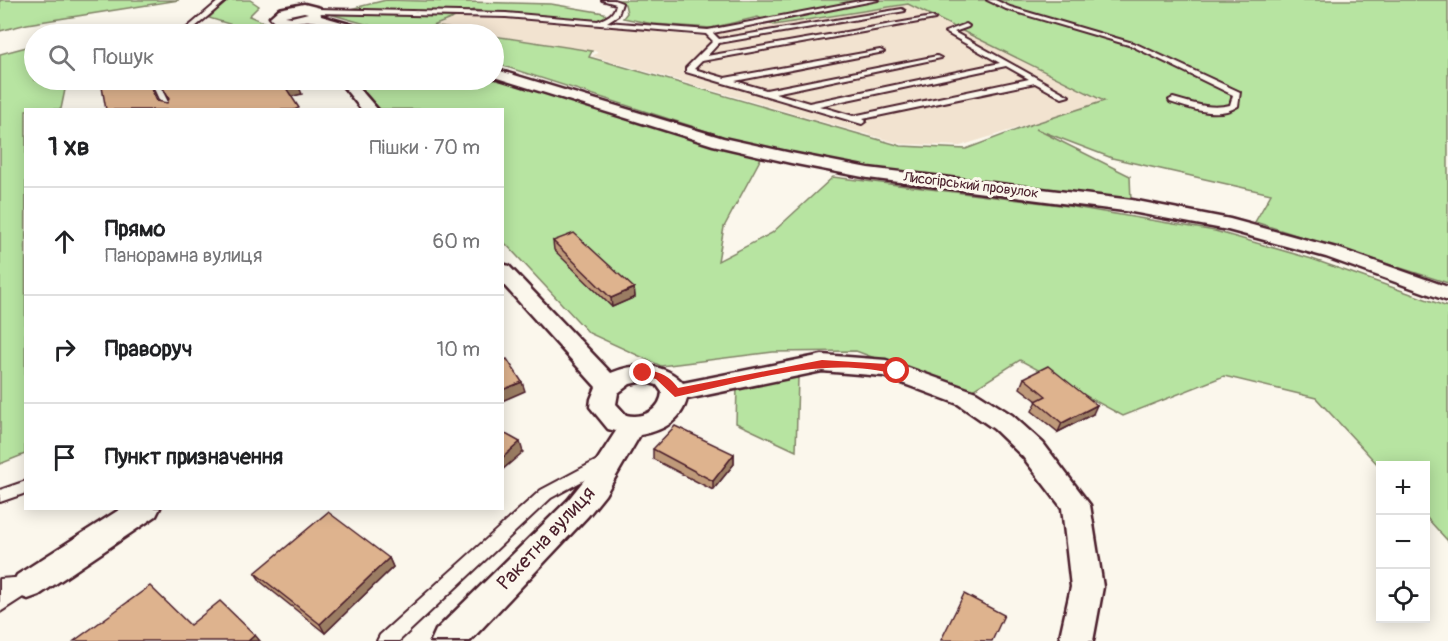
<!DOCTYPE html>
<html lang="uk">
<meta charset="utf-8">
<style>
body{margin:0;font-family:Pangolin,sans-serif;background:#f6f6f6;color:#202124}
.controls{position:absolute;right:18px;bottom:18px;display:grid;overflow:hidden;border-radius:0px;box-shadow:0 3px 15px #0003}
.controls button{width:54px;height:54px;display:grid;place-items:center;padding:0;border:0;border-bottom:2px solid #e0e0e0;background:#fff;color:#202124;font:30px sans-serif}
.stop{position:absolute;width:18px;height:18px;margin:-14px;border:4px solid #d93025;border-radius:50%;background:#fff}
.stop.end{background:#d93025;border-color:#fff;box-shadow:0 2px 6px #0008}
.list{margin:0;padding:0;list-style:none}
h2{display:flex;justify-content:space-between;align-items:center;height:78px;margin:0;padding:0 24px;font-size:26px}
h2 small{font-size:20px;font-weight:400;color:#757577}
.list li{display:grid;grid-template-columns:39px 1fr auto;gap:18px;align-items:center;box-sizing:border-box;height:108px;padding:0 24px;border-top:2px solid #e0e0e0}
.list b{display:block;font-size:22px;white-space:nowrap}
.list p{margin:0;font-size:20px;white-space:nowrap;color:#757577}
.list em{font-size:20px;font-style:normal;color:#757577}
.icon{flex:none;width:33px;height:33px;fill:none;stroke:currentColor;stroke-width:2;stroke-linecap:round;stroke-linejoin:round}
.map{position:relative;flex:none;width:1448px;height:641px;overflow:hidden}
.search{position:absolute;background:#fff;box-shadow:0 3px 15px #0003;left:24px;top:24px;width:480px;height:66px;display:flex;align-items:center;gap:15px;box-sizing:border-box;padding:0 21px;border-radius:33px;color:#757577;font-size:22px}
.panel{position:absolute;background:#fff;box-shadow:0 3px 15px #0003;left:24px;top:108px;width:480px;height:402px;border-radius:0px}
.map>svg:first-child{display:block}
.built{fill:#f2e3d0}
.green{fill:#b7e4a1;stroke:#808266;stroke-width:1.5}
.lines{fill:none;stroke-linecap:round;stroke-linejoin:round}
.service-casing{stroke:#4a1f2b;stroke-width:4}
.minor-casing{stroke:#4a1f2b;stroke-width:5}
.service{fill:#fbf7ec;fill-rule:evenodd}
.minor{fill:#fbf7ec;fill-rule:evenodd}
.wall{fill:#bf9a7a;stroke:#4a1f2b;stroke-width:1.5}
.shaded-wall{fill:#9b7d63;stroke:#4a1f2b;stroke-width:1.5}
.building{fill:#deb38e;stroke:#4a1f2b;stroke-width:1.5}
.route{fill:#d93025}
.labels{text-anchor:middle;dominant-baseline:central;stroke-width:6;stroke-linejoin:round;paint-order:stroke}
.far-street-label{font-size:14px;fill:#4a1f2b;stroke:#fbf7ec}
.near-street-label{font-size:20px;fill:#4a1f2b;stroke:#fbf7ec}
</style>
<div class="map">
<svg width="1448" height="641" viewBox="0 0 1448 641">
<rect width="100%" height="100%" fill="#fbf7ec"/>
<filter id="ink" filterUnits="userSpaceOnUse"><feTurbulence type="fractalNoise" baseFrequency=".0167" numOctaves="2"/><feDisplacementMap in="SourceGraphic" scale="12" xChannelSelector="R" yChannelSelector="G"/><feConvolveMatrix kernelMatrix="1 2 1 2 8 2 1 2 1" color-interpolation-filters="sRGB"/></filter>
<g filter="url(#ink)">
<path class="built" d="M908 4 1105 101 960 146 901 144 592 56 599 52 436 26 460 16 497 19 511 17 699 36Z"/>
<path class="green" d="M0 0H179L27 24 0 31Z
M228 0H250L259 6 249 16 278 28V34H262L209 18Z
M386 0 551 4 604 13 614 26 473 10 433 26 484 34H400L330 14Z
M612 0H1448V283L1255 222 1271 194 1112 158 1036 129 1130 176 1131 201 869 169 741 142 494 63V36L592 51 589 57 901 146 966 149 1027 126 1104 101 908 4 774 25 758 17 711 28 653 24 623 18 627 13 625 4Z
M34 45V80H67L61 109 26 110 25 454 0 464V54Z
M494 76 761 158 724 227 718 261 772 233 833 177 1068 206 1215 231 1312 259 1448 307V541L1426 517V466L1380 467 1316 398 1224 376 1123 416 1020 360 968 393 856 351 773 352 661 366 589 333 503 241 502 110 380 109 351 80H494Z
M798 377 796 451 736 423 737 387Z"/>
<g class="lines">
<defs>
<path id="service" d="M220 0H227L187 34H180Z
M602 0H614L622 3 618 15 607 22 708 30 865 0H878L713 33 719 39 902 9 905 11 719 43 707 56 932 17 935 19 702 61 694 69 725 78 880 50 884 52 735 81 766 90 937 56 941 58 775 93 809 103 1000 63 945 32 966 24 969 26 968 27 954 32 1069 96 1062 98 1035 83 863 119 866 121 862 124 686 72V68L713 41 706 34 506 17 316 13 313 11 316 9 506 13 598 21C607 17 614 15 616 4ZM1006 66 1029 79 853 116 819 106Z
M987 0H995L1010 7 1136 44 1240 92 1238 106C1218 119 1191 109 1170 102L1169 100 1173 98C1192 103 1210 110 1230 105L1233 95 1132 46 1006 9Z
M150 80H157L172 110H164Z
M605 456 610 458 612 462 610 466 551 498 399 641H377L380 635 541 490Z
M26 481V493L0 502V490Z
M28 577 34 580 36 585 34 590 0 612V579Z"/>
<path id="minor" d="M304 4 320 8 321 16 373 31 375 34C352 37 333 23 310 21 297 19 281 31 270 17L279 9ZM304 12 308 13 292 17 285 16Z
M494 69 723 138 791 153 868 168 1132 200 1230 219 1340 249 1448 287V301L1326 257 1228 230 1132 212 868 178 791 163 713 145 494 77Z
M338 80H352L378 110H362Z
M502 264 509 266 611 373C636 363 664 362 683 383L822 355 886 360 976 392 1012 415 1043 443 1090 505 1103 587 1093 641H1059L1071 587 1062 508 1023 457 994 429 958 404 883 376 822 371 687 399C681 422 661 431 640 435L605 495 588 516 470 641H431L436 630 568 500 585 479 616 431 608 429 590 407 591 399 596 387 502 283ZM643 381 657 385 662 392C661 410 643 419 626 415L616 404 618 393 630 384Z
M122 508H160L156 516 39 595 28 599 17 595 12 585 17 575Z"/>
</defs>
<use href="#service" class="service-casing"/>
<use href="#minor" class="minor-casing"/>
<use href="#service" class="service"/>
<use href="#minor" class="minor"/>
</g>
<path class="wall" d="M553 241 634 288 635 297 612 307 554 250Z
M1024 378 1093 414 1058 432 1032 411 1037 401 1020 388Z
M653 449 734 454V464L713 490 653 459Z
M389 558 393 567 325 633 261 582 255 573Z"/>
<path class="shaded-wall" d="M298 85 302 94 290 97 286 88Z
M634 288 635 297 612 307 611 298Z
M522 382 525 391 502 401V390Z
M1097 405 1093 414 1058 432 1062 423Z
M520 442 523 452 502 470V458Z
M734 454V464L713 490V481Z
M389 558 393 567 325 633 320 624Z
M255 635 260 641H248Z"/>
<path class="building" d="M126 80H147L157 101 167 103 169 99 159 80H295L298 85 286 88 299 108 294 110H106L102 87 112 85 111 82Z
M574 233 634 288 611 298 553 241Z
M507 359 522 382 502 390V361Z
M1048 366 1097 405 1062 423 1036 401 1046 396 1024 378Z
M675 426 734 454 713 481 653 449Z
M502 432 520 442 502 458Z
M328 512 389 558 320 624 255 573Z
M150 586 190 625 220 601 255 635 248 641H74Z
M964 594 1004 615 992 641 941 640Z"/>
</g>
<path class="route" d="M822 360 886 364 902 371 897 375C827 354 745 382 675 397L656 379 639 375 637 373 643 369C659 372 668 374 678 388Z"/>
<g class="labels">
<g class="far-street-label">
<text transform="translate(971 185) rotate(7)">Лисогірський провулок</text>
</g>
<g class="near-street-label">
<text transform="translate(546 538) rotate(-47)">Ракетна вулиця</text>
</g>
</g>
</svg>
<div class="controls">
<button>+</button>
<button>−</button>
<button><svg class="icon" aria-label="locate" viewBox="0 0 24 24"><circle cx="12" cy="12" r="6"/><path d="M12 2v4M12 18v4M2 12h4M18 12h4"/></svg></button>
</div>
<div class="stop" style="left:897px;top:371px"></div>
<div class="stop end" style="left:643px;top:373px"></div>
<div class="search"><svg class="icon" aria-label="search" viewBox="0 0 24 24"><circle cx="10" cy="10" r="6"/><path d="M15 15l6 6"/></svg>Пошук</div>
<section class="panel">
<h2>1 хв<small>Пішки · 70 m</small></h2>
<ul class="list">
<li><svg class="icon" aria-label="ahead" viewBox="0 0 24 24"><path d="M12 20V5M6 11l6-6 6 6"/></svg><div><b>Прямо</b><p>Панорамна вулиця</p></div><em>60 m</em></li>
<li><svg class="icon" aria-label="right" viewBox="0 0 24 24"><path d="M7 20v-9h11M14 6l5 5-5 5"/></svg><div><b>Праворуч</b></div><em>10 m</em></li>
<li><svg class="icon" aria-label="arrive" viewBox="0 0 24 24"><path d="M6 21V4h12l-3 4 3 4H6"/></svg><div><b>Пункт призначення</b></div></li>
</ul>
</section>
</div>
